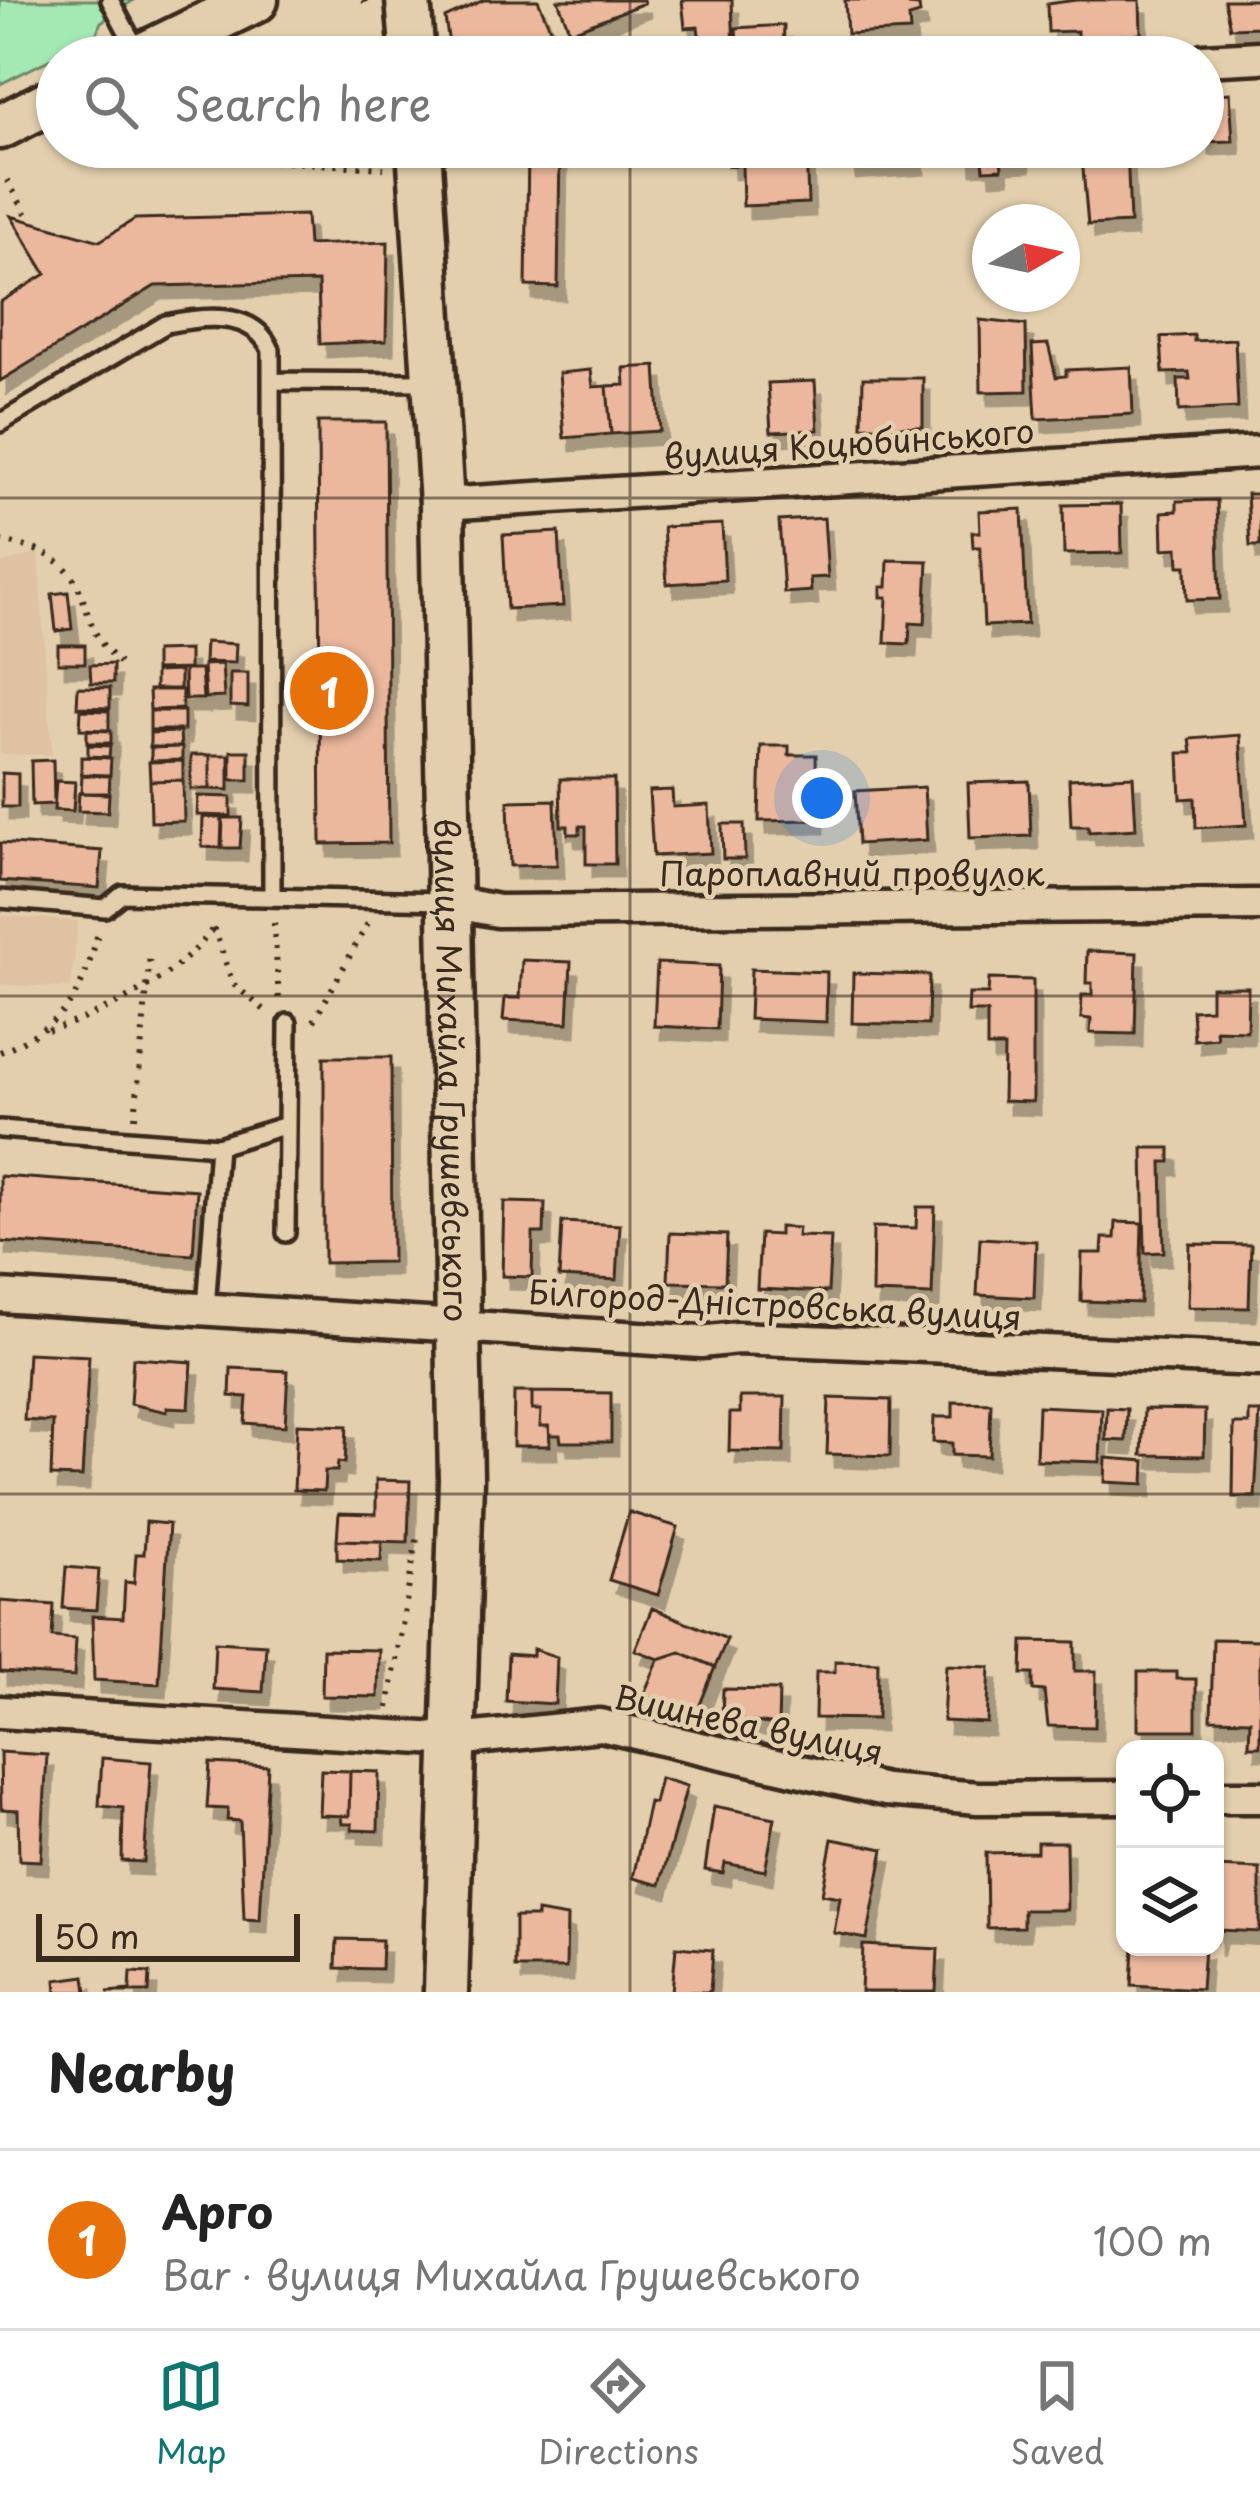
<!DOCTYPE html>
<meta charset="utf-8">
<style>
body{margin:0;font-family:"Playpen Sans",sans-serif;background:#f6f6f6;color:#222}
.controls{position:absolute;right:36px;bottom:36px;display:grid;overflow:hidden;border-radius:24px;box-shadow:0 3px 9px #0004}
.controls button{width:108px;height:108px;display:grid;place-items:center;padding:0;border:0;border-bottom:3px solid #e0e0e0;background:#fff;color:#222;font:60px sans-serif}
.compass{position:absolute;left:972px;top:204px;width:108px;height:108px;border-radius:50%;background:#fff;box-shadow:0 3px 9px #0004;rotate:81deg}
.scale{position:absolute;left:36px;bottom:30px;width:264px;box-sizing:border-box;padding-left:12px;border:6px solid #3b2a1e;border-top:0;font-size:33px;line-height:42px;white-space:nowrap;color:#3b2a1e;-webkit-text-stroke:9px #e3cfad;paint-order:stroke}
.you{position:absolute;left:822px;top:798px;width:42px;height:42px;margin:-30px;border:9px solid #fff;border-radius:50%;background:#1a73e8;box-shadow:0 0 0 18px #1a73e833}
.badge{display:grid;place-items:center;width:78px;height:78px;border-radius:50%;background:#0f766e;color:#fff;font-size:39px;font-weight:700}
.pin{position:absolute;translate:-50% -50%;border:6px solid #fff;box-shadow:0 3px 12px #0006}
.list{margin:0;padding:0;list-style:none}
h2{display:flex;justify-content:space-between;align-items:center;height:156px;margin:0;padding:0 48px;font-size:51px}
h2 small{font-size:39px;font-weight:400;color:#767676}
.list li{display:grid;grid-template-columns:78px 1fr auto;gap:36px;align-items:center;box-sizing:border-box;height:180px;padding:0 48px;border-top:3px solid #e0e0e0}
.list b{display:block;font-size:45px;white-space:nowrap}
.list p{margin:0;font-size:39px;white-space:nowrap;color:#767676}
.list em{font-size:39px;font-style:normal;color:#767676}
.icon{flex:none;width:66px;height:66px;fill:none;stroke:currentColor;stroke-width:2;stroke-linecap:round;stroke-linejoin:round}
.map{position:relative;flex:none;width:1260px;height:1992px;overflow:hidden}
.search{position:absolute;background:#fff;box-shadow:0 3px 9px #0004;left:36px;right:36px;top:36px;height:132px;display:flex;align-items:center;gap:30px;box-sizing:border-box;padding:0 42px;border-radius:66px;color:#767676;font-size:45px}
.sheet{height:336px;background:#fff}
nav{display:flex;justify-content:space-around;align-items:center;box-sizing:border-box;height:168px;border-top:3px solid #e0e0e0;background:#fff;font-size:33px;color:#767676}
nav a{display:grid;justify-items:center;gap:6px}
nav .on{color:#0f766e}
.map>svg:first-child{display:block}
.built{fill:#dec2a2}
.green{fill:#a4e8b4;stroke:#708969;stroke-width:3}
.building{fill:#ebb89d;stroke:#3b2a1e;stroke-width:3;filter:url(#shadow)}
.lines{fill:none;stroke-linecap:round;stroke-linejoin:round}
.lane-casing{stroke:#3b2a1e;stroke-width:24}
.street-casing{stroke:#3b2a1e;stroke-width:39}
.secondary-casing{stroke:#3b2a1e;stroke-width:51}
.path{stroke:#3b2a1e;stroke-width:6;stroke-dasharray:3 9;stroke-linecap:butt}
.lane{stroke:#e3cfad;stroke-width:15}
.street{stroke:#e3cfad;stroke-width:30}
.secondary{stroke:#e3cfad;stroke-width:42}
.grid{fill:none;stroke:#3b2a1e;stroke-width:3;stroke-opacity:0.55}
.labels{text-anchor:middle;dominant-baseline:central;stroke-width:9;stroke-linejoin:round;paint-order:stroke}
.street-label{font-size:33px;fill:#3b2a1e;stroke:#e3cfad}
</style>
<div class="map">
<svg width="1260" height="1992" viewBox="0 0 1260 1992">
<defs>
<filter id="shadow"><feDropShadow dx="7" dy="13" stdDeviation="0" flood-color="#0004"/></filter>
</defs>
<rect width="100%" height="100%" fill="#e3cfad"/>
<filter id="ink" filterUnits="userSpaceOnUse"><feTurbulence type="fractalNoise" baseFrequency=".00833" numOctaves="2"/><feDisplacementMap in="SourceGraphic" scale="24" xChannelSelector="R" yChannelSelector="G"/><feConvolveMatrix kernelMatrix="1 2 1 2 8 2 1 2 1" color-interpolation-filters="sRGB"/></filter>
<g filter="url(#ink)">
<path class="built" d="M38 553 52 755 0 754V564Z
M0 916 78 921 71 988 0 984Z"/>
<path class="green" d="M0 0H134L101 22 95 37 0 84Z"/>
<path class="building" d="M484 0H538L553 35 509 55 503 43 471 57H451L445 18Z
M558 0H643L644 3 570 32Z
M682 0H732L734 52 702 56 698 27 685 28Z
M845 0H908L909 5 919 6 920 14 909 17 910 31 847 34Z
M1076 0H1140L1141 34 1077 38V31L1048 32 1047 4Z
M1224 0H1260V27L1230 28Z
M784 25 783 57H738L736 28Z
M1230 93 1233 141 1203 142V95Z
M727 147H806L808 203 743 206 742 165 728 166Z
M847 147H916L917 161 849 166Z
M964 147H1022L1023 158 1001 159 1002 169 984 170 983 160 965 161Z
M1081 147H1127L1130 223 1088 225Z
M528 149H560L558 287 526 286Z
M306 215 308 245 388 242 386 341 320 344 318 282 155 286 0 381V302L46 274 11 216 100 241 135 219Z
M980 320 1026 325 1027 391 981 392Z
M1194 335V341L1235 339 1238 408 1179 411 1178 379H1190L1189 372 1163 373 1161 337Z
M1048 344 1056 377 1066 376V370L1131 367 1133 414 1036 419 1032 345Z
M656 366 660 431 611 434 607 386 625 385 624 368Z
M591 370 593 387 607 386 611 434 564 438 559 373Z
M863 378H923V427L862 426Z
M815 381 818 430 771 432 768 383Z
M318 422H386L389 843 321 844Z
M1247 494H1260V546H1250Z
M1217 500 1220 599 1187 600 1186 566H1179L1178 548 1163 549 1162 512 1177 511V501Z
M1121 504 1122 553 1064 554 1063 505Z
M1022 509 1027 624 984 626 980 547H973L972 532H980L979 511Z
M824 518 828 577 810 578 811 591 784 593 779 521Z
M722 524 725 580 667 584 663 527Z
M559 532 563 606 507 609 503 535Z
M888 560 928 561 925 624 910 623 909 644 885 643 887 597H881V587H887Z
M68 592 72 629 56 631 52 594Z
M205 642 236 644 235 663 204 662Z
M58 645H85V663H58Z
M189 650V669L155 670V651Z
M113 664V683H91L90 665Z
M222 664 224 697 205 698 203 665Z
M184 670H201L203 699H185Z
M180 671V689H155V672Z
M230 673H248V707L230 706Z
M78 687 110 688V708L77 707Z
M149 690H182V709L150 710Z
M81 710 109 711V730L80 729Z
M150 711H184V730H150Z
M87 730 111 731V743H87Z
M180 732 181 747H150V733Z
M1240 735 1246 825 1196 828 1195 798 1181 799 1179 753H1192L1190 739Z
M88 745 110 746 109 757 88 756Z
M761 746H789V755H816L817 820 759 821Z
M182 747V760L151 761V748Z
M231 751H249V780H231Z
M191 755H210V789H191Z
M210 755H229V790L210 789Z
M81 757 111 758 110 775 81 774Z
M53 760 54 804 32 805 31 761Z
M183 761V780L150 781 149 762Z
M2 773 18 774V807H2Z
M82 775 110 776 109 793H81Z
M1133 776 1136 829 1089 832 1088 826H1071L1069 779Z
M560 779H614L615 864H586V826H580V834H568V826H561Z
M183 780 184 821 151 822 150 781Z
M56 781 75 782 73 811 54 810Z
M1029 781 1031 836 970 838 968 783Z
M924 787 927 840 858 844 855 791Z
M672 790 673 807 709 805 711 853 653 856 649 791Z
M79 793 109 794 108 812 78 811Z
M198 796 231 797V816L197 815Z
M555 800 557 865 510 866 508 801Z
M203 817 222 818 221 848 202 847Z
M223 818H242L240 848H222Z
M722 824H744L745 859H723Z
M0 843 102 851 99 888 0 881Z
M1087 951 1137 953 1135 1034 1090 1033 1091 1019 1081 1018 1082 995H1092V983H1086Z
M522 960 571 962 568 1023 503 1020 505 998H520Z
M657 963 719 966 717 1029 654 1026Z
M751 969 827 972 826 1022 749 1019Z
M853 973 929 975 928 1025 852 1023Z
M989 979 1033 980V1102L1003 1101 1004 1047H987V1012H968L969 994H988Z
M1211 987H1248L1247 1031 1216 1030 1217 1038 1194 1040 1192 1010 1211 1009Z
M324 1057H391L392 1262 324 1263Z
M1143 1148H1170V1162H1162L1164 1252 1145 1253Z
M0 1176 197 1190 193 1255 0 1242Z
M504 1202 545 1203 544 1233H533L532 1277 502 1276Z
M917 1207H935L932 1295 872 1293 873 1227 916 1228Z
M562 1222 620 1225 617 1280 559 1277Z
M1116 1222 1142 1223 1140 1303 1081 1301 1082 1253H1102L1103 1238H1115Z
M779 1227 798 1228 797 1236 831 1237 828 1292 757 1289 760 1234 779 1235Z
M670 1233 727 1235 725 1283 668 1282Z
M980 1238 1036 1241 1034 1298 977 1295Z
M1190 1244 1251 1245 1249 1308 1188 1307Z
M28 1353 89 1356 82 1477 51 1476 53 1422 24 1420Z
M133 1358 192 1362 189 1408 167 1407V1412L130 1404Z
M231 1368 288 1371 285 1426 245 1423 247 1397 230 1396Z
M514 1392H532V1410H541L540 1426H549L550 1446H513Z
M532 1392 611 1393V1442H561L560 1435H550L549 1426H540L541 1410H532Z
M740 1397H785L784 1452 729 1451 730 1413H740Z
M829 1398 891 1400 890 1456 827 1454Z
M953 1402 991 1403 989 1456 952 1455V1443L933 1442 934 1417H953Z
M1038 1406 1102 1409 1100 1462 1036 1460Z
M1107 1408 1127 1409 1126 1441 1106 1440Z
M1144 1409 1205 1410 1204 1456 1142 1455Z
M1249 1412H1260L1255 1497H1233L1234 1424H1249Z
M297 1424 347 1426 345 1463 338 1462 337 1471H325L324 1491 294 1490Z
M1106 1458 1145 1461 1144 1484 1105 1482Z
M376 1480 410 1481 408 1542 337 1540 339 1513 376 1514Z
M629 1512 678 1527 658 1595 609 1580Z
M146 1522 169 1524 159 1684 94 1680 92 1616 123 1618 125 1582 134 1583 136 1554H144Z
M337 1540 382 1541 381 1561 337 1559Z
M66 1567 99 1570 96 1610 63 1608Z
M0 1601 54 1605 52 1637 76 1639 74 1677 0 1672Z
M652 1608 727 1639 715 1667 680 1652 659 1659 635 1650Z
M1213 1639 1260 1640V1746H1249L1250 1720 1211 1719Z
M1023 1641 1075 1642V1671H1096L1095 1727 1048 1726 1044 1691 1033 1690V1674H1022Z
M215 1642 266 1645 263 1692 213 1689Z
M323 1649 379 1650 378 1697 322 1696Z
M533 1649 557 1657 555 1704 506 1701 508 1654 533 1656Z
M680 1652 715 1667 695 1717 643 1696 659 1659Z
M835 1661 878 1662 877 1719 815 1718 816 1672H835Z
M946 1665 990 1667 987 1723 943 1721Z
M1138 1672H1176V1679H1196V1730H1138Z
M723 1689 779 1690 778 1725 722 1718Z
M0 1752 47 1755 41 1861 19 1860 18 1810 1 1809Z
M102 1758 151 1762 144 1862 122 1861 123 1808 99 1806Z
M210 1763 268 1766 260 1920 244 1919 240 1821 227 1820 228 1809 207 1808Z
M321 1770 350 1771 349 1816 319 1815Z
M350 1771 379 1772 378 1831 352 1830V1824H342L341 1816H349Z
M660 1778 687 1786 660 1885 633 1878 649 1802 654 1803Z
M714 1806 775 1818 765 1871 725 1863 723 1873 705 1870Z
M832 1839 884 1849 867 1939 834 1933 840 1897 822 1894Z
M1037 1842H1066L1067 1910H1023V1927L987 1928 986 1853 1037 1852Z
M1215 1867 1260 1869V1932L1219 1930 1215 1944Z
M537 1912 567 1917 566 1968H515V1917H537Z
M337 1939 382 1940 381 1969 336 1968Z
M863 1945 938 1949 936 1992H861Z
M676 1947 713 1950 710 1992H672Z
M1134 1947H1204L1201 1989 1132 1985Z
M131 1972 150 1973 149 1992H107L130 1990Z
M85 1976 87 1992H57L56 1980Z"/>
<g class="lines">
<defs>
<path id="lane" d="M110 0 139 54
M271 381 430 382
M0 423 166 324C204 316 253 310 271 350L272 895
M0 899 105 908 122 894 445 901
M0 1129 218 1146 206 1308
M218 1146 287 1125
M286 1233 288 1023"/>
<path id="street" d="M1203 60 1260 57
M442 504 1260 452
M445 901 498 911 1260 905
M0 1296 701 1342 737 1338 1260 1360
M0 1712 456 1740 600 1725 885 1790 978 1798 1125 1797
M1215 1797H1260"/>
<g id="secondary">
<path d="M408 0 413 57"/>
<path d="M139 57 256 0"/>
<path d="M0 127 57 98"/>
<path id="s1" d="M419 147 442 504 461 1479 446 1992"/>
</g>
</defs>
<use href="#lane" class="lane-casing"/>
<use href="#street" class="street-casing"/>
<use href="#secondary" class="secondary-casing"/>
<path class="path" d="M364 0 367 10
M71 149 384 168
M7 180 27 215
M0 541C111 559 62 617 122 665
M274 923 279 1000
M214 928 233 984 268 1013
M314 1021 368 923
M48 1030C99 1018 192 970 216 922
M0 1052C67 1022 81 999 99 929
M135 1118 150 954
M388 1708 417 1538"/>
<use href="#lane" class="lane"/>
<use href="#street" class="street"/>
<use href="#secondary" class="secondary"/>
</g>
</g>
<path class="grid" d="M630 0V57M630 147V1992M0 498H1260M0 996H1260M0 1494H1260"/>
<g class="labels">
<g class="street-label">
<text transform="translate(849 442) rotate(-4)">вулиця Коцюбинського</text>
<text x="852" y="872">Пароплавний провулок</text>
<text stroke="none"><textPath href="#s1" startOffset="924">вулиця Михайла Грушевського</textPath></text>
<text transform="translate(775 1303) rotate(3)">Білгород-Дністровська вулиця</text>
<text transform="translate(749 1723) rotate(12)">Вишнева вулиця</text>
</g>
</g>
</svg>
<div class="controls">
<button><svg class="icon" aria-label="locate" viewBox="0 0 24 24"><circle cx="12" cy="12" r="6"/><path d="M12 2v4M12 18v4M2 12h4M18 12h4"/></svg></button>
<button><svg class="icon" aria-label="layers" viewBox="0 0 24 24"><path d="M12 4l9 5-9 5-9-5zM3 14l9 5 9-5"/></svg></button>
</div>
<svg class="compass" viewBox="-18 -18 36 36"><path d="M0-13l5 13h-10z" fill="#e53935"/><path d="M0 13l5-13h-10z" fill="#767676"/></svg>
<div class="scale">50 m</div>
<div class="you"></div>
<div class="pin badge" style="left:329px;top:691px;background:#e8710a">1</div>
<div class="search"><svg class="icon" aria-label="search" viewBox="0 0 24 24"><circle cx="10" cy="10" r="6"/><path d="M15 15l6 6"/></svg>Search here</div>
</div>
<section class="sheet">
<h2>Nearby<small></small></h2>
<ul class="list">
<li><span class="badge" style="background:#e8710a">1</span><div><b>Арго</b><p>Bar · вулиця Михайла Грушевського</p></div><em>100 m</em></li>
</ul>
</section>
<nav>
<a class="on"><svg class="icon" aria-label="map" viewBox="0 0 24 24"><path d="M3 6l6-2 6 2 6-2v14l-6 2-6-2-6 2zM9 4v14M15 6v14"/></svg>Map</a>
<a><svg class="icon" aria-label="directions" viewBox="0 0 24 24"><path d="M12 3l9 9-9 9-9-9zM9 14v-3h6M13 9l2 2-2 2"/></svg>Directions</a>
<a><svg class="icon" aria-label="saved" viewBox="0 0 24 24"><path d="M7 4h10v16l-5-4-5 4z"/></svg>Saved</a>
</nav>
